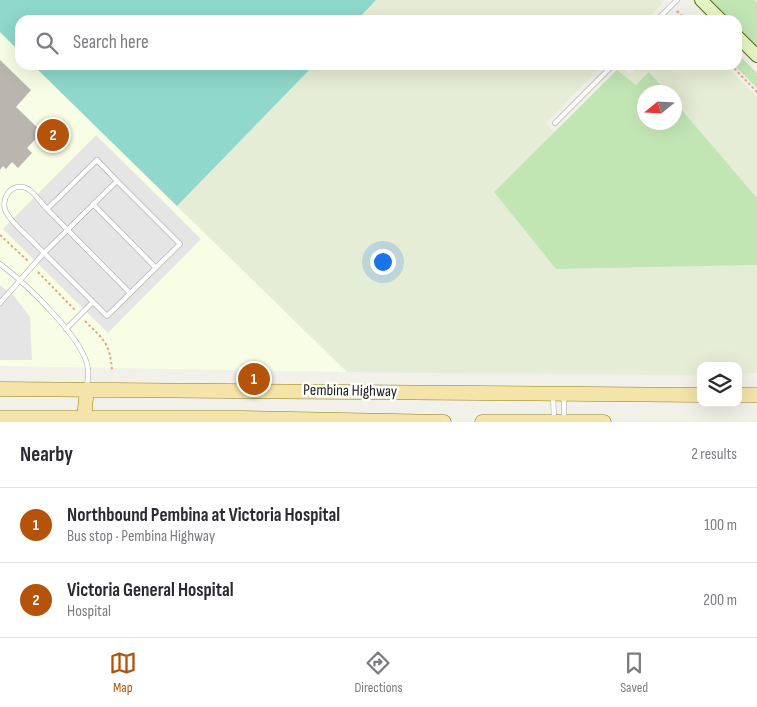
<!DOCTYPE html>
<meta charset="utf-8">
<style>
body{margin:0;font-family:"Sofia Sans Condensed",sans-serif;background:#f7f7f7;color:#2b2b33}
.controls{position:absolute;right:15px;bottom:15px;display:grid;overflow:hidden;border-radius:10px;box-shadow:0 5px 20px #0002}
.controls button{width:45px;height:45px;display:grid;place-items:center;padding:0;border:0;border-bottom:1px solid #e1e1e2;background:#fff;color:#2b2b33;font:25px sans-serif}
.compass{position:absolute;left:637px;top:85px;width:45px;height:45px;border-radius:50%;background:#fff;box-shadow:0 5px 20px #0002;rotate:252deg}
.you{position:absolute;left:382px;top:261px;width:18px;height:18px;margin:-12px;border:4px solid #fff;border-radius:50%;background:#1a73e8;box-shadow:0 0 0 8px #1a73e833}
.badge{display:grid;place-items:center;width:32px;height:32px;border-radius:50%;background:#b45309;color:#fff;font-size:16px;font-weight:700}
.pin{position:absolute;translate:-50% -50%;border:2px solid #fff;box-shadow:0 1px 5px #0006}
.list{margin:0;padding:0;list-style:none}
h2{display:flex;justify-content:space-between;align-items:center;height:65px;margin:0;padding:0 20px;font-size:21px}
h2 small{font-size:16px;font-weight:400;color:#7c7c81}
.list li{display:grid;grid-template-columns:32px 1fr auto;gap:15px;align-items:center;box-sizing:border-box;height:75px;padding:0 20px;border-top:1px solid #e1e1e2}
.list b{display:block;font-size:19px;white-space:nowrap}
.list p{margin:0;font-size:16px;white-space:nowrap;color:#7c7c81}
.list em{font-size:16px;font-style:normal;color:#7c7c81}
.icon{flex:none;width:28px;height:28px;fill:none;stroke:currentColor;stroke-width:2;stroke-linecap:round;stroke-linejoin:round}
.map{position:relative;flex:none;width:757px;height:422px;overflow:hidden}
.search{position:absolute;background:#fff;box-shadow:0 5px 20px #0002;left:15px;right:15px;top:15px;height:55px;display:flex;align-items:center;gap:12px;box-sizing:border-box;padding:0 18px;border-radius:15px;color:#7c7c81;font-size:19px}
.sheet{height:215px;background:#fff}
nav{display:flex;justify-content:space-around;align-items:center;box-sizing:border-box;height:70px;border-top:1px solid #e1e1e2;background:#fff;font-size:14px;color:#7c7c81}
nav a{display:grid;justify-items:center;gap:2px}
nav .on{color:#b45309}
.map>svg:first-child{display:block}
.education{fill:#f8fde6}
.farmland{fill:#e6edd6}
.grass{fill:#c2e5b4}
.pitch{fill:#8fd8cb}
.parking{fill:#e5e5e5}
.building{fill:#bab6af}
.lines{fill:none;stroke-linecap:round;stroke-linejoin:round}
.lane-casing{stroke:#a5a5a5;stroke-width:5.5}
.secondary-casing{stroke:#517110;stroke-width:14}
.primary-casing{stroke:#90810e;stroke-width:15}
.path{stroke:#eea17d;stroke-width:2;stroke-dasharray:2.5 2.5;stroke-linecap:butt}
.lane{stroke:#fff;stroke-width:4.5}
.secondary{stroke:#e7f4c3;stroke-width:12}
.primary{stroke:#f4e4aa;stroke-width:14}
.labels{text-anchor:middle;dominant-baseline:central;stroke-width:5;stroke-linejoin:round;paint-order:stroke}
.street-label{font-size:16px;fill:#212121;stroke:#fff}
</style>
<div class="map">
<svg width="757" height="422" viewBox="0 0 757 422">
<rect width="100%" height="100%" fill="#f1f0e9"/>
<path class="education" d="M0 32 20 52V65H33L347 372 0 366Z"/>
<path class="farmland" d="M376 0H662V3L646 20H357Z
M314 65H603L546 123 554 132 494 192 556 269 757 265V373L738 374V366H701V375L347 372 177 206Z
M629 65H725L757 97V198L675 102 674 92H667L650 73 636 85 617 70 620 67 628 73H633L634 71Z"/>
<path class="grass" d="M710 0H755L757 2V48L737 28V20H729Z
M737 53 757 73V88L734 65H737Z
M617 70 636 85 649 72 667 92H644V122H674L675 102 757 198V265L556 269 494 192Z"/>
<path class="pitch" d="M0 0H376L357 20H20V52L0 32Z
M33 65H314L177 206Z"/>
<path class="parking" d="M96 135 201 239 108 333 3 229Z
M0 285 14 296 30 317 32 360H0Z"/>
<path class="building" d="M0 60 31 90 16 107 42 132 27 148 32 153 18 168 12 162 6 169 3 166 0 170Z"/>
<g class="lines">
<defs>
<path id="lane" d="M657 20 677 0
M555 123 613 65
M117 181 97 160 47 209 130 293
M93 204 156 268
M0 264C24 282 85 339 88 369 89 375 87 382 87 388
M0 303 44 253 117 181 180 244 107 316C84 293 60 269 37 246 27 235 13 225 6 212 0 199 11 182 26 188 34 191 41 203 47 209
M66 329 93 302
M553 395 554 419
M564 421V396"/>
<path id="secondary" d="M701 0 721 20
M737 36 757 56"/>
<path id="primary" d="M0 389 701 395
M738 395H757
M0 418H241L444 422
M84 418 87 389
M482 422H604"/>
</defs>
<use href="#lane" class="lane-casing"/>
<use href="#secondary" class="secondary-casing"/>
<use href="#primary" class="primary-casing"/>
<path class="path" d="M677 11 686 20
M731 65 757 92
M0 235 28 261
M38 272 75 310
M85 321C104 340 110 343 112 371"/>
<use href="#lane" class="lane"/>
<use href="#secondary" class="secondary"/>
<use href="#primary" class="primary"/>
</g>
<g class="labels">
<g class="street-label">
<text transform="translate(350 391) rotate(1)">Pembina Highway</text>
</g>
</g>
</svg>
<div class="controls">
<button><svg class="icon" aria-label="layers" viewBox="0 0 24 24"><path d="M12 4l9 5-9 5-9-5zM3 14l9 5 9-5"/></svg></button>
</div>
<svg class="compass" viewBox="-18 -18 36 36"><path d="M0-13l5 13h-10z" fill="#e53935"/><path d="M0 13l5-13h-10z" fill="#7c7c81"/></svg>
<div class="you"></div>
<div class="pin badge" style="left:254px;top:379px">1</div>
<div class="pin badge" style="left:53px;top:135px">2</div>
<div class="search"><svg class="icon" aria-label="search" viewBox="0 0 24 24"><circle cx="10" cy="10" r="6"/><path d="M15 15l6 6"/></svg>Search here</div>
</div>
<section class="sheet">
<h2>Nearby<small>2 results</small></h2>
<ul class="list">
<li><span class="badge">1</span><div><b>Northbound Pembina at Victoria Hospital</b><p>Bus stop · Pembina Highway</p></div><em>100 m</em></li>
<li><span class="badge">2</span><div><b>Victoria General Hospital</b><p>Hospital</p></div><em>200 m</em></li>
</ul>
</section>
<nav>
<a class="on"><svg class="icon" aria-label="map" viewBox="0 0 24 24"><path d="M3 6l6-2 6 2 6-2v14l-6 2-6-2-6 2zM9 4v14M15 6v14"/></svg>Map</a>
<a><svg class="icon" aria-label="directions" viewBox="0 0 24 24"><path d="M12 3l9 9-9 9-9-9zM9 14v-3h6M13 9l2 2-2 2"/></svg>Directions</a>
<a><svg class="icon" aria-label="saved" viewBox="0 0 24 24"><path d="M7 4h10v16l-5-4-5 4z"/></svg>Saved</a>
</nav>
